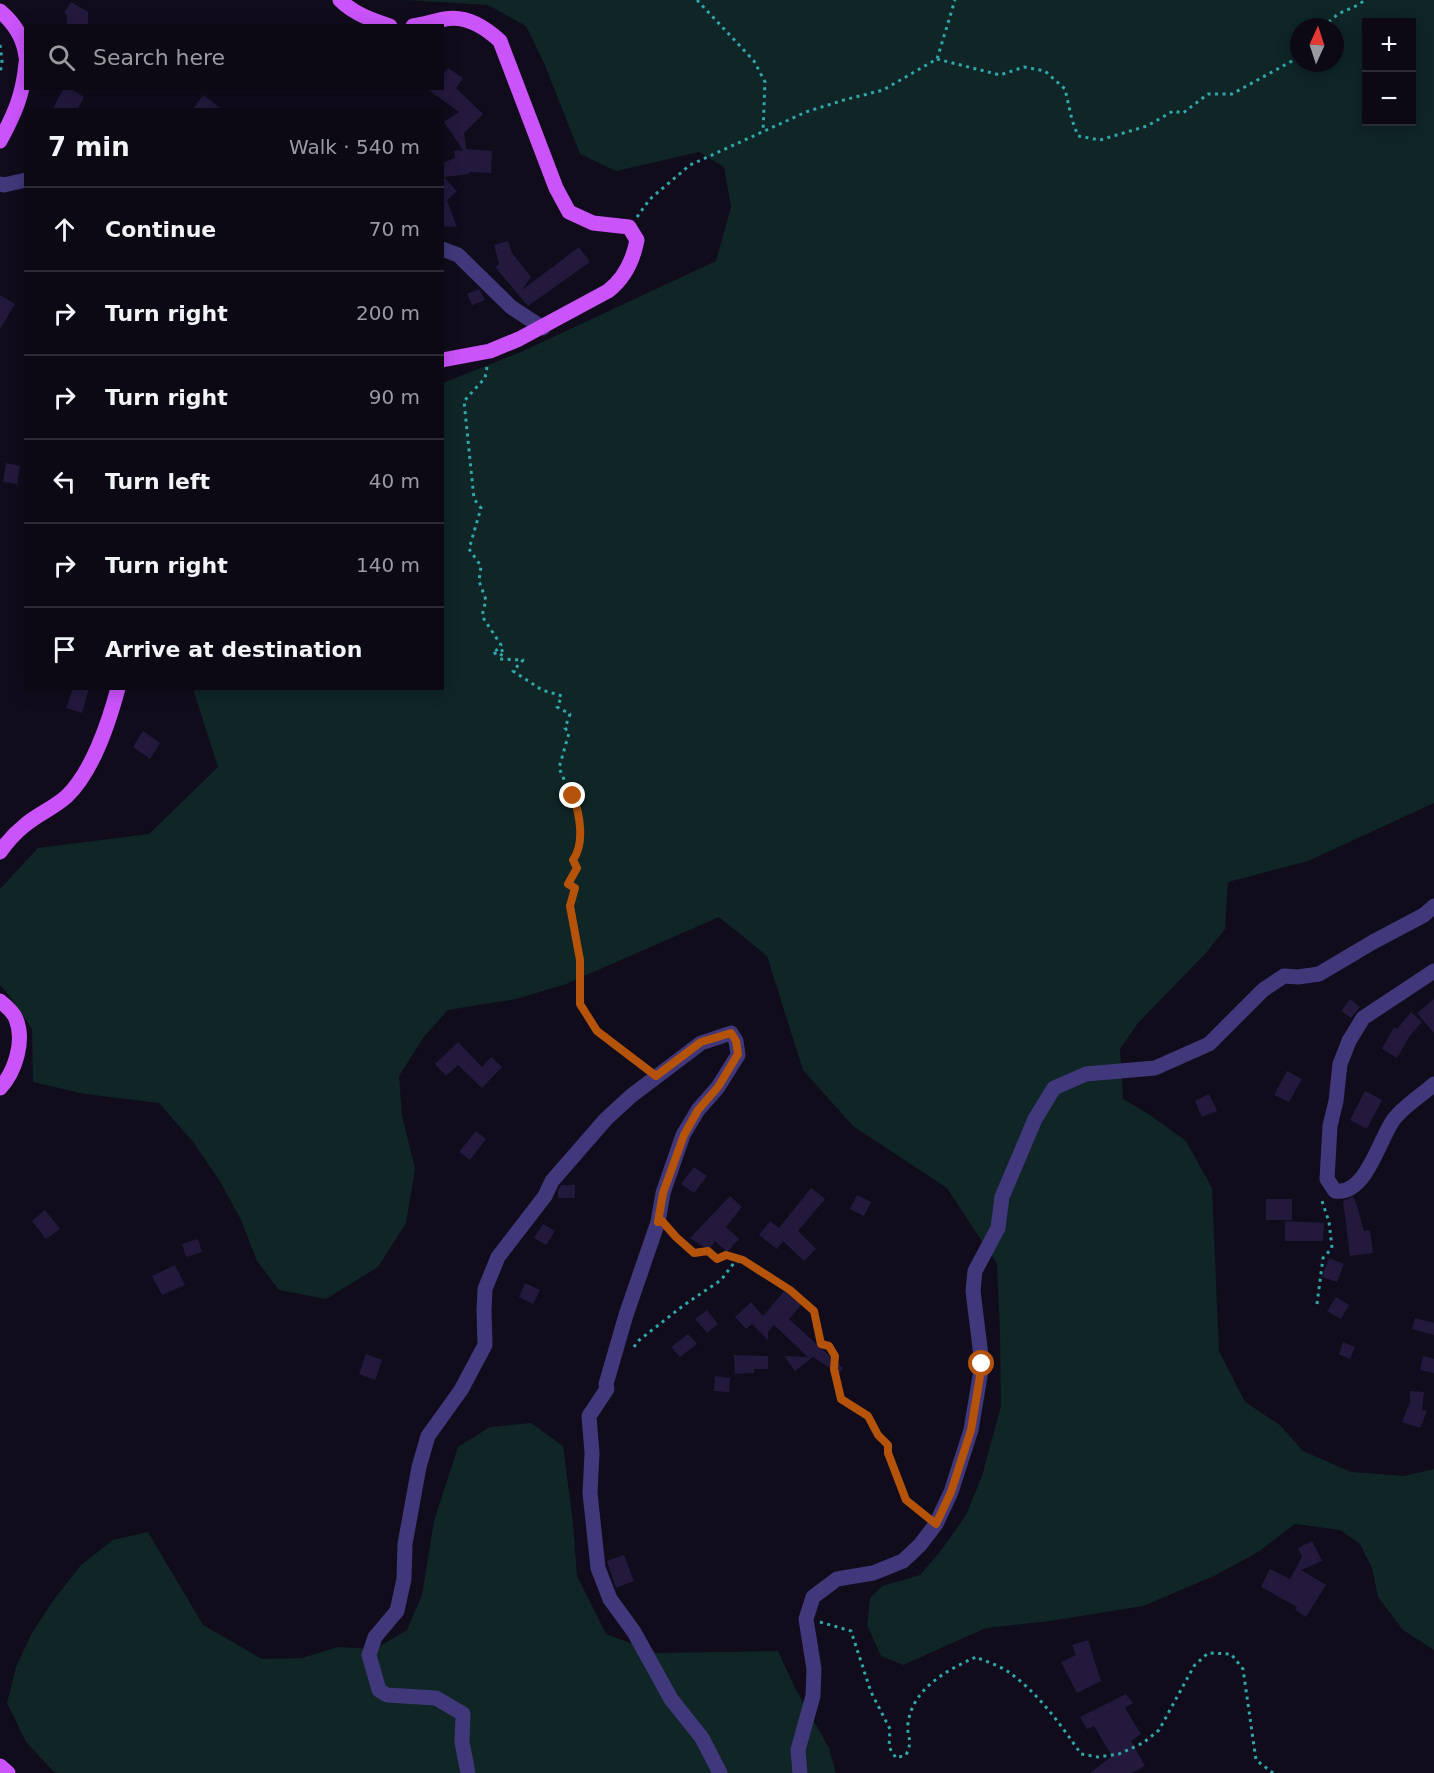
<!DOCTYPE html>
<meta charset="utf-8">
<style>
body{margin:0;font-family:"DejaVu Sans",sans-serif;background:#1a1722;color:#f1f3f6}
.controls{position:absolute;right:18px;top:18px;display:grid;overflow:hidden;border-radius:0px;box-shadow:0 3px 15px #0003}
.controls button{width:54px;height:54px;display:grid;place-items:center;padding:0;border:0;border-bottom:2px solid #2c2a34;background:#0c0915;color:#f1f3f6;font:30px sans-serif}
.compass{position:absolute;left:1290px;top:18px;width:54px;height:54px;border-radius:50%;background:#0c0915;box-shadow:0 3px 15px #0003;rotate:3deg}
.stop{position:absolute;width:18px;height:18px;margin:-14px;border:4px solid #b45309;border-radius:50%;background:#fff}
.stop.end{background:#b45309;border-color:#fff;box-shadow:0 2px 6px #0008}
.list{margin:0;padding:0;list-style:none}
h2{display:flex;justify-content:space-between;align-items:center;height:78px;margin:0;padding:0 24px;font-size:26px}
h2 small{font-size:20px;font-weight:400;color:#9a9aa0}
.list li{display:grid;grid-template-columns:39px 1fr auto;gap:18px;align-items:center;box-sizing:border-box;height:84px;padding:0 24px;border-top:2px solid #2c2a34}
.list b{display:block;font-size:22px;white-space:nowrap}
.list em{font-size:20px;font-style:normal;color:#9a9aa0}
.icon{flex:none;width:33px;height:33px;fill:none;stroke:currentColor;stroke-width:2;stroke-linecap:round;stroke-linejoin:round}
.map{position:relative;flex:none;width:1434px;height:1773px;overflow:hidden}
.search{position:absolute;background:#0c0915;box-shadow:0 3px 15px #0003;left:24px;top:24px;width:420px;height:66px;display:flex;align-items:center;gap:15px;box-sizing:border-box;padding:0 21px;border-radius:0px;color:#9a9aa0;font-size:22px}
.panel{position:absolute;background:#0c0915;box-shadow:0 3px 15px #0003;left:24px;top:108px;width:420px;height:582px;border-radius:0px}
.map>svg:first-child{display:block}
.green{fill:#0f2526;fill-rule:evenodd}
.building{fill:#23193d}
.lines{fill:none;stroke-linecap:round;stroke-linejoin:round}
.path{stroke:#30a7aa;stroke-width:3;stroke-dasharray:3 4.5;stroke-linecap:butt}
.minor{stroke:#40387a;stroke-width:15}
.major{stroke:#ca53fa;stroke-width:15}
.route{stroke:#b45309;stroke-width:8}
</style>
<div class="map">
<svg width="1434" height="1773" viewBox="0 0 1434 1773">
<rect width="100%" height="100%" fill="#100c1c"/>
<path class="green" d="M406 0H1434V803L1308 861 1228 882 1225 929 1206 953 1138 1023 1120 1049 1123 1099 1147 1113 1186 1141 1212 1188 1219 1351 1245 1402 1280 1425 1303 1451 1351 1472 1404 1476 1434 1469V1650L1403 1630 1378 1597 1372 1568 1360 1544 1340 1530 1295 1524 1258 1552 1214 1576 1143 1606 1050 1621 986 1628 903 1665 881 1656 867 1625 870 1598 882 1586 920 1575 940 1552 966 1515 982 1476 1001 1406 1000 1335 997 1264 947 1188 853 1126 803 1070 767 956 719 917 566 984 516 999 448 1010 423 1038 399 1076 402 1115 415 1169 406 1223 378 1267 326 1299 279 1290 257 1261 241 1220 221 1183 194 1143 159 1103 85 1094 33 1082 32 1029 8 994 0 985V889L38 848 149 834 218 767 193 689 442 688 443 383 523 351 716 261 731 207 724 167 699 152 616 171 580 154 544 63 526 26 488 5ZM1366 22H1412V122H1366ZM1299 27H1335V63H1299Z
M531 1423 563 1446 573 1523 577 1576 606 1634 657 1653 778 1651 795 1688 829 1748 836 1773H58L53 1771 26 1742 7 1703 16 1667 32 1633 52 1602 81 1565 113 1540 148 1532 203 1625 262 1659 302 1658 338 1647 375 1649 407 1630 422 1595 434 1521 458 1447 490 1427Z"/>
<path class="building" d="M71 2 88 12V26H67V15L64 13Z
M448 68 463 78 456 88 483 114 464 133 466 149 492 151 491 173 469 172V174L444 177 457 191 447 200 457 227 442 226V163L455 158 454 151 463 150 444 122 459 112 426 88H442V76Z
M64 88H69L84 97 77 110H52Z
M203 95 223 110H192Z
M508 241 512 253 531 277 522 290 579 247 590 262 528 306 495 267 499 264 494 245Z
M479 289 485 300 472 305 467 294Z
M0 295 15 304 0 329Z
M6 463 20 466 17 484 3 482Z
M73 688H89L82 713 66 708Z
M143 731 160 743 150 759 133 747Z
M1350 999 1360 1007 1351 1018 1341 1011Z
M1434 999V1033L1417 1013Z
M1411 1012 1422 1022 1409 1037 1397 1058 1382 1049 1394 1027 1397 1029Z
M458 1042 482 1067 491 1057 502 1067 482 1088 458 1065 446 1076 435 1064Z
M1287 1071 1302 1079 1289 1102 1274 1095Z
M1365 1091 1382 1100 1367 1129 1350 1120Z
M1209 1094 1217 1111 1202 1117 1195 1101Z
M476 1131 486 1139 470 1160 459 1152Z
M694 1167 707 1176 694 1193 681 1184Z
M561 1185H575V1198H558V1191Z
M811 1188 825 1199 798 1231 816 1249 804 1261 783 1241 777 1249 759 1235 770 1221 779 1228Z
M857 1195 871 1202 864 1216 850 1209Z
M730 1196 742 1207 726 1227 739 1239 727 1252 715 1241 709 1250 690 1238Z
M1353 1197 1357 1205 1364 1231 1370 1230 1373 1253 1350 1256 1343 1201Z
M1266 1199H1292V1220H1266Z
M45 1210 60 1229 46 1239 32 1221Z
M1285 1221 1324 1223 1323 1241H1285Z
M543 1224 555 1231 546 1245 534 1238Z
M198 1239 202 1252 186 1257 182 1244Z
M1329 1258 1344 1264 1337 1282 1322 1277Z
M175 1265 185 1285 162 1295 152 1276Z
M525 1283 540 1290 533 1304 519 1297Z
M786 1289 803 1303 789 1319 843 1368 839 1374 813 1357 795 1371 784 1356 808 1357 774 1325 768 1332V1340L752 1324 746 1329 735 1317 751 1302 763 1316Z
M1336 1297 1349 1305 1341 1319 1327 1311Z
M707 1310 718 1324 707 1333 695 1319Z
M1415 1318 1434 1323V1335L1412 1329Z
M688 1334 697 1344 680 1357 671 1347Z
M1343 1342 1355 1347 1350 1359 1339 1354Z
M366 1354 382 1360 375 1380 359 1374Z
M734 1355 768 1356V1369H754V1373L735 1374Z
M1423 1356 1434 1359V1373L1420 1370Z
M715 1376 730 1378 729 1392 714 1391Z
M1410 1391 1424 1392 1422 1410 1427 1411 1420 1428 1402 1422 1410 1402Z
M1312 1541 1322 1561 1301 1570 1326 1585 1306 1617 1295 1610 1297 1607 1261 1587 1270 1569 1290 1579 1302 1557 1298 1548Z
M624 1555 634 1581 616 1588 607 1561Z
M1088 1640 1101 1681 1077 1693 1061 1662 1076 1655 1072 1645Z
M1126 1694 1133 1703 1125 1708 1141 1734 1131 1741 1145 1766 1132 1773H1090L1112 1756 1094 1726 1087 1729 1080 1717Z"/>
<g class="lines">
<path class="path" d="M697 0 754 61 765 82 763 131
M1323 27 1338 14 1358 5 1365 0
M0 45 2 61 0 74
M937 59 1000 75 1024 67 1045 71 1065 89 1072 120 1078 136 1100 140 1147 126 1173 111 1183 113 1208 94H1232L1292 61 1299 52
M637 217 650 199 690 165 806 112 844 100 883 90 937 59 955 0
M487 367 485 378 464 401 474 499 481 508 469 549 481 566 479 581 486 600 482 616 501 645 493 654 504 650 499 659 523 660 513 671 542 690 562 696 557 707 570 714 565 728 569 733 559 768 579 813V851L574 860 577 868 568 883 575 888 570 906 580 960V1004L597 1031 646 1069
M743 1260 791 1290 814 1311 821 1344 829 1346 835 1356 834 1369 841 1399 868 1416 878 1435 888 1445V1453L906 1500 924 1514
M1317 1304 1323 1258 1332 1248 1329 1222 1322 1201
M634 1347 638 1341 684 1305 721 1280 734 1263 743 1260 726 1255 717 1259 708 1251 694 1253 670 1230
M820 1622 851 1631 871 1692 890 1729 889 1747 896 1758 906 1755C914 1738 906 1738 908 1723 913 1688 947 1670 976 1657 987 1662 1001 1666 1010 1673 1039 1694 1061 1725 1081 1754L1098 1757 1119 1754 1143 1743 1159 1730 1194 1666 1208 1653 1231 1654 1243 1669 1256 1760 1273 1773"/>
<path class="minor" d="M0 184 4 185 26 180
M442 249 458 255 511 307 543 328
M1434 971 1363 1018 1349 1041 1340 1064 1336 1101 1330 1126 1327 1179 1335 1191C1366 1196 1379 1139 1394 1119 1404 1106 1422 1095 1434 1084
M468 1773 462 1742 463 1714 436 1698 387 1695 379 1690 369 1655 375 1637 397 1611 404 1579 405 1544 419 1467 428 1436 461 1390 485 1345 484 1310 485 1289 498 1257 545 1196 552 1181 606 1119 631 1096 701 1043 731 1033 736 1041 738 1055 718 1087 698 1110 683 1135 663 1193 658 1222 626 1315 606 1384 607 1389 589 1416 592 1453 590 1493 598 1568 610 1599 634 1632 671 1699 702 1738 720 1773
M800 1773 798 1750 813 1696 814 1669 806 1619 813 1597 837 1579 873 1573 903 1561 920 1545 936 1524 951 1492 971 1430 982 1364 973 1291 975 1271 998 1228 1002 1197 1035 1119 1054 1088 1086 1074 1155 1068 1209 1044 1263 990 1284 976 1298 977 1319 974 1373 942 1424 915 1434 906"/>
<path class="major" d="M340 0C354 14 372 20 390 26
M0 11C14 23 24 38 26 57
M413 26C424 24 434 21 445 19 466 15 485 27 500 41L556 188 569 212 593 223 629 227 637 240C633 261 625 278 608 291L519 339 490 351 442 360
M0 141C15 113 23 95 26 63
M0 852C7 842 15 833 25 825 38 814 54 808 67 796 92 772 109 722 118 688
M0 1001C5 1005 14 1013 16 1019 25 1041 15 1072 0 1088
M0 1766 8 1773"/>
</g>
<g class="lines">
<path class="route" d="M573 796C580 815 585 843 573 860L577 868 568 884 575 888 570 906 580 960V1004L597 1031 656 1076 701 1042 731 1033 736 1041 738 1054 718 1087 698 1110 684 1135 663 1193 658 1222 662 1221 676 1237 694 1253 708 1251 717 1259 726 1255 743 1260 790 1290 814 1311 821 1344 829 1346 835 1356 834 1369 841 1399 868 1416 878 1435 888 1445V1453L906 1500 936 1524 951 1492 971 1430 982 1364"/>
</g>
</svg>
<div class="controls">
<button>+</button>
<button>−</button>
</div>
<svg class="compass" viewBox="-18 -18 36 36"><path d="M0-13l5 13h-10z" fill="#e53935"/><path d="M0 13l5-13h-10z" fill="#9a9aa0"/></svg>
<div class="stop" style="left:982px;top:1364px"></div>
<div class="stop end" style="left:573px;top:796px"></div>
<div class="search"><svg class="icon" aria-label="search" viewBox="0 0 24 24"><circle cx="10" cy="10" r="6"/><path d="M15 15l6 6"/></svg>Search here</div>
<section class="panel">
<h2>7 min<small>Walk · 540 m</small></h2>
<ul class="list">
<li><svg class="icon" aria-label="ahead" viewBox="0 0 24 24"><path d="M12 20V5M6 11l6-6 6 6"/></svg><div><b>Continue</b></div><em>70 m</em></li>
<li><svg class="icon" aria-label="right" viewBox="0 0 24 24"><path d="M7 20v-9h11M14 6l5 5-5 5"/></svg><div><b>Turn right</b></div><em>200 m</em></li>
<li><svg class="icon" aria-label="right" viewBox="0 0 24 24"><path d="M7 20v-9h11M14 6l5 5-5 5"/></svg><div><b>Turn right</b></div><em>90 m</em></li>
<li><svg class="icon" aria-label="left" viewBox="0 0 24 24"><path d="M17 20v-9H6M10 6l-5 5 5 5"/></svg><div><b>Turn left</b></div><em>40 m</em></li>
<li><svg class="icon" aria-label="right" viewBox="0 0 24 24"><path d="M7 20v-9h11M14 6l5 5-5 5"/></svg><div><b>Turn right</b></div><em>140 m</em></li>
<li><svg class="icon" aria-label="arrive" viewBox="0 0 24 24"><path d="M6 21V4h12l-3 4 3 4H6"/></svg><div><b>Arrive at destination</b></div></li>
</ul>
</section>
</div>
